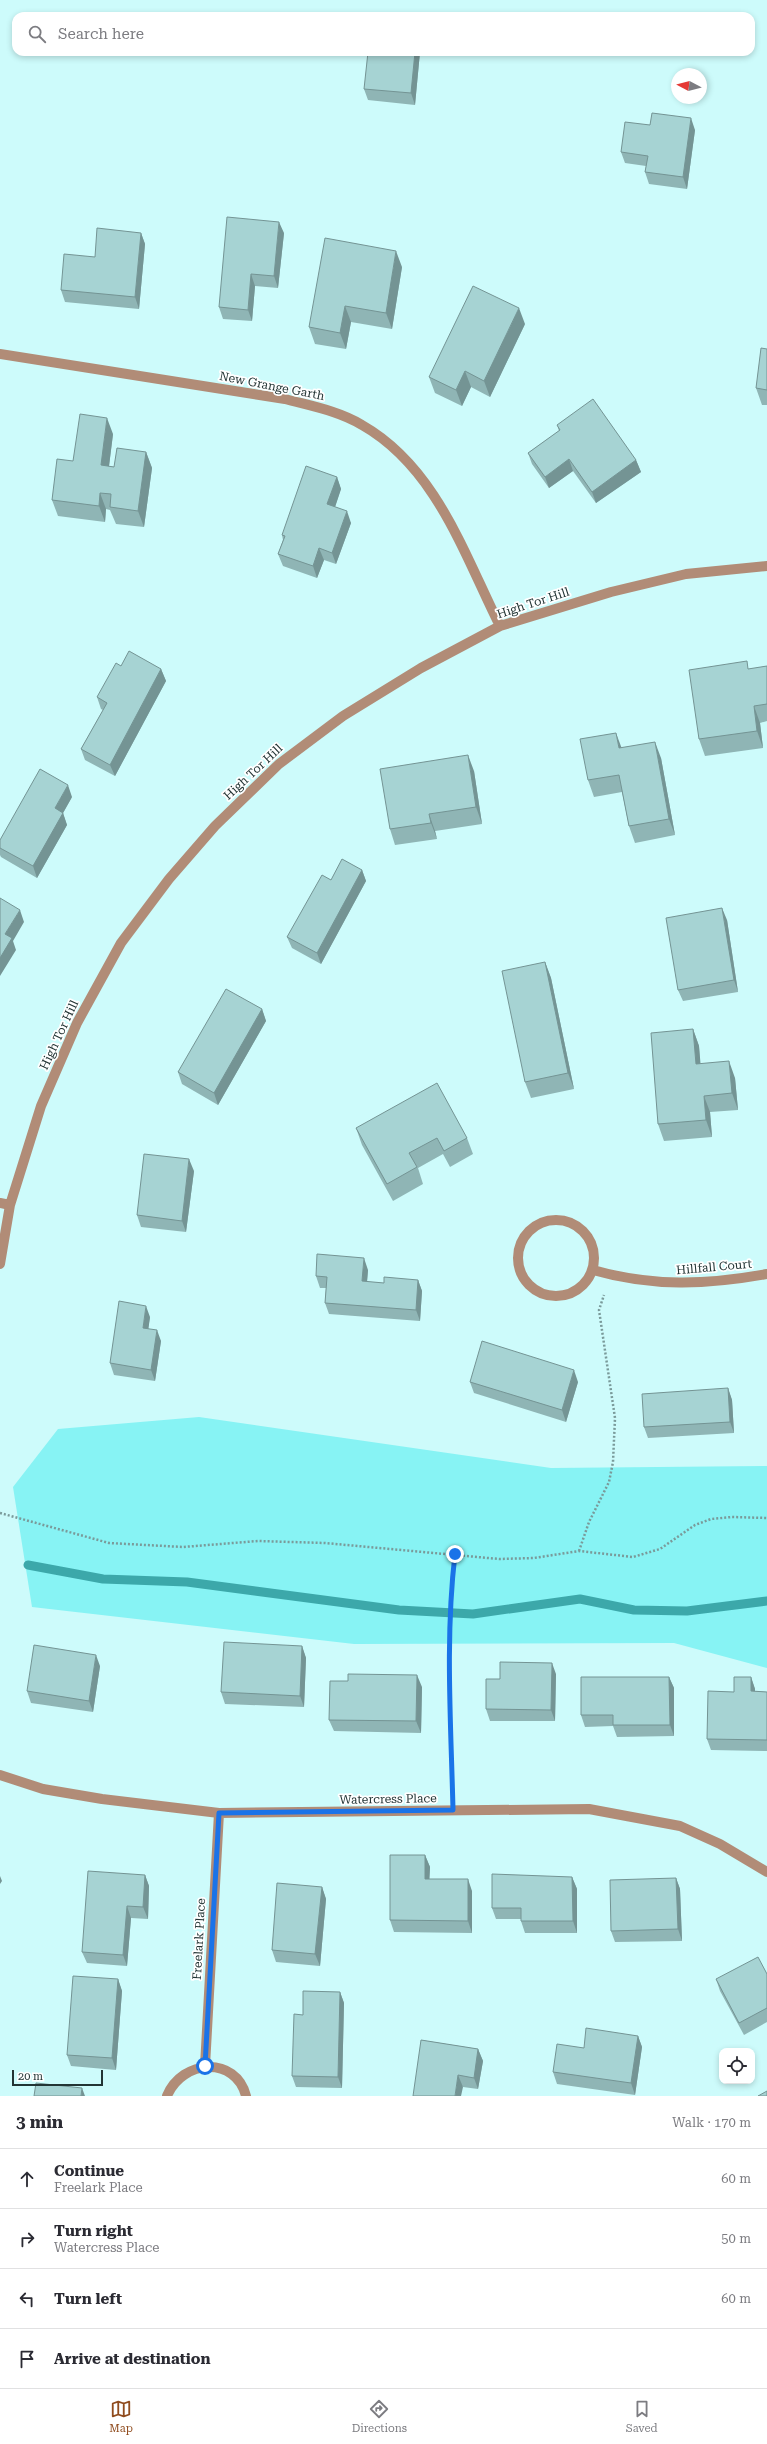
<!DOCTYPE html>
<meta charset="utf-8">
<style>
body{margin:0;font-family:"Roboto Serif",serif;background:#f7f7f7;color:#2b2b33}
.controls{position:absolute;right:12px;bottom:12px;display:grid;overflow:hidden;border-radius:8px;box-shadow:0 2px 6px #0003}
.controls button{width:36px;height:36px;display:grid;place-items:center;padding:0;border:0;border-bottom:1px solid #e1e1e2;background:#fff;color:#2b2b33;font:20px sans-serif}
.compass{position:absolute;left:671px;top:68px;width:36px;height:36px;border-radius:50%;background:#fff;box-shadow:0 2px 6px #0003;rotate:277deg}
.scale{position:absolute;left:12px;bottom:10px;width:91px;box-sizing:border-box;padding-left:4px;border:2px solid #223434;border-top:0;font-size:11px;line-height:14px;white-space:nowrap;color:#223434;-webkit-text-stroke:3px #fff;paint-order:stroke}
.stop{position:absolute;width:12px;height:12px;margin:-9px;border:3px solid #1a73e8;border-radius:50%;background:#fff}
.stop.end{background:#1a73e8;border-color:#fff;box-shadow:0 1px 4px #0008}
.list{margin:0;padding:0;list-style:none}
h2{display:flex;justify-content:space-between;align-items:center;height:52px;margin:0;padding:0 16px;font-size:17px}
h2 small{font-size:13px;font-weight:400;color:#7c7c81}
.list li{display:grid;grid-template-columns:26px 1fr auto;gap:12px;align-items:center;box-sizing:border-box;height:60px;padding:0 16px;border-top:1px solid #e1e1e2}
.list b{display:block;font-size:15px;white-space:nowrap}
.list p{margin:0;font-size:13px;white-space:nowrap;color:#7c7c81}
.list em{font-size:13px;font-style:normal;color:#7c7c81}
.icon{flex:none;width:22px;height:22px;fill:none;stroke:currentColor;stroke-width:2;stroke-linecap:round;stroke-linejoin:round}
.map{position:relative;flex:none;width:767px;height:2096px;overflow:hidden}
.search{position:absolute;background:#fff;box-shadow:0 2px 6px #0003;left:12px;right:12px;top:12px;height:44px;display:flex;align-items:center;gap:10px;box-sizing:border-box;padding:0 14px;border-radius:12px;color:#7c7c81;font-size:15px}
.sheet{height:292px;background:#fff}
nav{display:flex;justify-content:space-around;align-items:center;box-sizing:border-box;height:56px;border-top:1px solid #e1e1e2;background:#fff;font-size:11px;color:#7c7c81}
nav a{display:grid;justify-items:center;gap:2px}
nav .on{color:#8f4b1d}
.map>svg:first-child{display:block}
.green{fill:#87f3f4}
.lines{fill:none;stroke-linecap:round;stroke-linejoin:round}
.stream{stroke:#3ca8aa;stroke-width:9}
.path{stroke:#7a9a9a;stroke-width:2.5;stroke-dasharray:2 2;stroke-linecap:butt}
.minor{stroke:#b18c77;stroke-width:10}
.wall{fill:#8fb5b5}
.shaded-wall{fill:#749494}
.building{fill:#a6d3d3;stroke:#749494}
.route{stroke:#1a73e8;stroke-width:5}
.labels{text-anchor:middle;dominant-baseline:central;stroke-width:3.5;stroke-linejoin:round;paint-order:stroke}
.street-label{font-size:12px;fill:#223434;stroke:#fff}
</style>
<div class="map">
<svg width="767" height="2096" viewBox="0 0 767 2096">
<rect width="100%" height="100%" fill="#cdfbfb"/>
<path class="green" d="M199 1417 551 1468 767 1466V1668L674 1643 354 1644 32 1607 13 1487 58 1429Z"/>
<g class="lines">
<path class="stream" d="M28 1565 103 1579 187 1582 399 1610 473 1614 580 1599 634 1610 687 1611 767 1601"/>
<path class="path" d="M0 1513 109 1543 183 1547 258 1541 325 1543 499 1559 534 1558 579 1551 633 1557 660 1549 695 1525 711 1519 732 1517 767 1518
M579 1551 589 1522 609 1482 613 1462 615 1418 599 1310 604 1295
M453 1790C450 1711 446 1632 455 1553"/>
<path class="minor" d="M0 354 285 399C311 406 339 411 362 425 436 467 464 554 500 626
M0 1203 10 1205
M518 1258a38 38 0 1 1 76 0a38 38 0 1 1-76 0Z
M0 1264 10 1205 41 1106 77 1023 121 943 169 879 215 826 279 764 343 716 421 668 500 626 611 592 686 574 767 566
M593 1270C652 1287 707 1285 767 1274
M0 1775 43 1789 102 1799 219 1813 589 1809 680 1826 720 1844 767 1872
M205 2066 219 1813
M167 2096C182 2059 236 2056 246 2096"/>
</g>
<path class="wall" d="M420 52 415 105 368 100 364 89Z
M650 125 695 130 687 189 649 184 645 172 646 166 625 163 621 152Z
M141 233 145 244 139 309 65 302 61 290Z
M284 233 278 288 255 286 252 321 223 319 219 307Z
M402 267 392 329 351 322 346 349 315 344 309 327Z
M525 324 490 397 471 387 462 406 435 393 429 377Z
M767 349V405H762L756 388Z
M557 425 636 460 641 472 596 503 573 471 549 488 532 464 528 453 559 431Z
M113 434 109 466 114 467 146 452 152 468 144 527 116 524 110 510 106 509 105 522 58 516 52 500 73 461Z
M337 477 341 489 335 507 351 523 336 564 324 560 317 578 283 566 278 554 283 540 282 535Z
M767 666V721L760 723 763 748 705 756 699 739 750 669Z
M161 669 166 681 115 776 85 760 81 749 103 710 101 709 97 697Z
M622 748 661 758 675 835 635 843 629 826 622 792 594 797 588 780Z
M474 771 482 824 435 831 437 839 395 845 390 829Z
M72 797 63 813 67 825 37 878 1 857 0 855V840Z
M362 870 366 881 321 964 292 948 287 937 331 880Z
M727 920 738 992 683 1001 678 990Z
M545 962 551 978 574 1089 531 1098 525 1082Z
M262 1009 266 1021 218 1105 182 1084 178 1072Z
M693 1029 699 1046 700 1064 735 1078 738 1110 710 1112 712 1137 664 1141 658 1124Z
M356 1128 467 1138 473 1154 450 1167 443 1154 418 1168 423 1184 393 1201 362 1145Z
M194 1171 186 1232 141 1227 137 1215Z
M368 1270 367 1282 384 1283 418 1280 422 1291 420 1321 329 1314 325 1303 326 1288H320L316 1276Z
M150 1317 148 1329 161 1341 155 1381 114 1375 110 1363Z
M470 1382H578L566 1422 474 1393Z
M728 1388 732 1400 734 1433 648 1438 644 1427Z
M302 1646 306 1658 304 1707 225 1704 221 1692Z
M100 1666 93 1712 31 1703 27 1691Z
M556 1674 555 1721H490L486 1709 500 1679Z
M669 1677 674 1688V1736L617 1737 613 1726 585 1727 581 1715Z
M751 1677 755 1689V1691L767 1692V1751L711 1750 707 1739Z
M422 1687 421 1733 334 1731 329 1720Z
M425 1855 430 1867 429 1879 472 1891V1933L394 1932 390 1920Z
M145 1875 149 1886 148 1919 131 1918 127 1966 87 1963 82 1952Z
M572 1877 577 1889V1933H525L521 1921V1919H496L492 1908Z
M676 1878 680 1889 682 1941 615 1942 611 1931Z
M322 1887 326 1899 320 1966 276 1962 272 1950Z
M767 1974V2022L744 2035 720 1991 716 1979Z
M118 1979 122 1991 116 2070 71 2066 67 2055Z
M340 1992 344 2003 342 2088 296 2087 292 2076 303 2015Z
M638 2036 642 2047 635 2095 557 2084 553 2072 584 2048Z
M421 2040 478 2049 483 2061 478 2089 463 2087Z"/>
<path class="shaded-wall" d="M415 52H420L415 105 411 93Z
M691 118 695 130 687 189 683 177Z
M279 222 284 233 278 288 274 276Z
M141 233 145 244 139 309 135 297Z
M396 251 402 267 392 329 386 313Z
M251 274 255 286 252 321 248 310Z
M345 306 351 322 346 349 340 333Z
M519 308 525 324 490 397 484 381Z
M465 371 471 387 462 406 456 390Z
M107 418 113 434 107 482 101 465Z
M146 452 152 468 144 527 138 511Z
M569 459 573 471 549 488 545 477Z
M636 460 641 472 596 503 592 492Z
M337 477 341 489 332 516 327 504Z
M100 493 106 509 105 522 99 506Z
M347 511 351 523 336 564 332 553Z
M319 548 324 560 317 578 313 566Z
M161 669 166 681 115 776 110 765Z
M754 706 760 723 763 748 757 731Z
M616 733 622 749 619 748Z
M655 742 661 758 675 835 669 819Z
M468 755 474 771 482 824 476 807Z
M68 785 72 797 63 813 67 825 37 878 33 866 55 808Z
M429 814 435 831 437 839 431 823Z
M362 870 366 881 321 964 317 953Z
M722 908 727 920 738 992 734 980Z
M20 910 24 922 13 941 16 950 0 976V958L5 934Z
M545 962 551 978 574 1089 568 1073Z
M262 1009 266 1021 218 1105 214 1093Z
M693 1029 699 1046 702 1081 696 1064Z
M729 1061 735 1078 738 1110 732 1093Z
M704 1096 710 1112 712 1137 706 1120Z
M189 1159 194 1171 186 1232 182 1221Z
M364 1258 368 1270 366 1293 362 1281Z
M418 1280 422 1291 420 1321 416 1310Z
M146 1306 150 1317 147 1339 143 1328Z
M157 1330 161 1341 155 1381 151 1370Z
M574 1370 578 1382 566 1422 562 1410Z
M728 1388 732 1400 734 1433 730 1422Z
M302 1646 306 1658 304 1707 300 1696Z
M96 1655 100 1666 93 1712 89 1701Z
M552 1663 556 1674 555 1721 551 1710Z
M417 1675 422 1687 421 1733 416 1721Z
M669 1677 674 1688V1736L670 1725Z
M751 1677 755 1689V1703L751 1691Z
M425 1855 430 1867 429 1890 425 1879Z
M145 1875 149 1886 148 1919 143 1907Z
M0 1876 2 1881 0 1884Z
M572 1877 577 1889V1933L573 1921Z
M676 1878 680 1889 682 1941 678 1929Z
M468 1879 472 1891V1933L468 1921Z
M322 1887 326 1899 320 1966 315 1954Z
M127 1906 131 1918 127 1966 123 1955Z
M118 1979 122 1991 116 2070 112 2058Z
M340 1992 344 2003 342 2088 338 2077Z
M638 2036 642 2047 635 2095 631 2083Z
M478 2049 483 2061 478 2089 474 2078Z
M458 2075 463 2087 461 2096H455Z
M82 2088 85 2096H81Z"/>
<path class="building" d="M372 13 398 16H372Z
M368 52H415L411 93 364 89Z
M652 113 691 118 683 177 645 172 648 156 621 152 625 122 650 125Z
M227 217 279 222 274 276 251 274 248 310 219 307Z
M97 228 141 233 135 297 61 290 64 254 95 257Z
M325 238 396 251 386 313 345 306 340 333 309 327Z
M473 286 519 308 484 381 465 371 456 390 429 377Z
M761 348 767 349V390L756 388Z
M593 399 636 460 592 492 569 459 545 477 528 453 560 430 557 425Z
M80 414 107 418 101 465 114 467 117 448 146 452 138 511 110 507 111 494 100 493 99 506 52 500 57 459 73 461Z
M306 466 337 477 327 504 347 511 332 553 319 548 313 566 278 554 285 536 282 535Z
M129 651 161 669 110 765 81 749 107 703 97 697 116 663 121 666Z
M747 661 748 669 767 666V704L754 706 757 731 699 739 689 670Z
M616 733 619 748 655 742 669 819 629 826 619 775 588 780 580 739Z
M468 755 476 807 429 814 431 823 390 829 380 769Z
M40 769 68 785 55 808 63 813 33 866 0 848V840Z
M342 859 362 870 317 953 287 937 322 875 331 880Z
M0 898 20 910 5 934 12 938 0 958Z
M722 908 734 980 678 990 666 918Z
M545 962 568 1073 525 1082 502 971Z
M226 989 262 1009 214 1093 178 1072Z
M693 1029 696 1064 729 1061 732 1093 704 1096 706 1120 658 1124 651 1033Z
M437 1083 467 1138 444 1151 437 1138 409 1153 417 1167 387 1184 356 1128Z
M144 1154 189 1159 182 1221 137 1215Z
M317 1254 364 1258 362 1281 384 1283V1277L418 1280 416 1310 325 1303 327 1277 316 1276Z
M119 1301 146 1306 143 1328 157 1330 151 1370 110 1363Z
M482 1341 574 1370 562 1410 470 1382Z
M728 1388 730 1422 644 1427 642 1394Z
M224 1642 302 1646 300 1696 221 1692Z
M34 1645 96 1655 89 1701 27 1691Z
M500 1662 552 1663 551 1710 486 1709V1679H500Z
M348 1674 417 1675 416 1721 329 1720 330 1681H348Z
M581 1677H669L670 1725H613V1715H581Z
M734 1677H751V1691L767 1692V1740L707 1739 708 1691 734 1692Z
M390 1855H425V1879H468V1921L390 1920Z
M88 1871 145 1875 143 1907 127 1906 123 1955 82 1952Z
M492 1874 572 1877 573 1921H521V1908H492Z
M676 1878 678 1929 611 1931 610 1880Z
M277 1883 322 1887 315 1954 272 1950Z
M758 1957 767 1974V2008L739 2023 716 1979Z
M73 1976 118 1979 112 2058 67 2055Z
M303 1991 340 1992 338 2077 292 2076 294 2014 303 2015Z
M586 2028 638 2036 631 2083 553 2072 557 2044 584 2048Z
M421 2040 478 2049 474 2078 458 2075 455 2096H413Z
M36 2083 82 2088 81 2096H34Z
M767 2091V2096H758Z"/>
<g class="lines">
<path class="route" d="M205 2066 219 1813 453 1810C451 1724 445 1639 455 1554"/>
</g>
<g class="labels">
<g class="street-label">
<text transform="translate(272 386) rotate(11)">New Grange Garth</text>
<text transform="translate(533 603) rotate(-18)">High Tor Hill</text>
<text transform="translate(253 772) rotate(-43)">High Tor Hill</text>
<text transform="translate(59 1035) rotate(-65)">High Tor Hill</text>
<text transform="translate(714 1267) rotate(-5)">Hillfall Court</text>
<text transform="translate(388 1799) rotate(-1)">Watercress Place</text>
<text transform="translate(199 1939) rotate(-87)">Freelark Place</text>
</g>
</g>
</svg>
<div class="controls">
<button><svg class="icon" aria-label="locate" viewBox="0 0 24 24"><circle cx="12" cy="12" r="6"/><path d="M12 2v4M12 18v4M2 12h4M18 12h4"/></svg></button>
</div>
<svg class="compass" viewBox="-18 -18 36 36"><path d="M0-13l5 13h-10z" fill="#e53935"/><path d="M0 13l5-13h-10z" fill="#7c7c81"/></svg>
<div class="scale">20 m</div>
<div class="stop" style="left:205px;top:2066px"></div>
<div class="stop end" style="left:455px;top:1554px"></div>
<div class="search"><svg class="icon" aria-label="search" viewBox="0 0 24 24"><circle cx="10" cy="10" r="6"/><path d="M15 15l6 6"/></svg>Search here</div>
</div>
<section class="sheet">
<h2>3 min<small>Walk · 170 m</small></h2>
<ul class="list">
<li><svg class="icon" aria-label="ahead" viewBox="0 0 24 24"><path d="M12 20V5M6 11l6-6 6 6"/></svg><div><b>Continue</b><p>Freelark Place</p></div><em>60 m</em></li>
<li><svg class="icon" aria-label="right" viewBox="0 0 24 24"><path d="M7 20v-9h11M14 6l5 5-5 5"/></svg><div><b>Turn right</b><p>Watercress Place</p></div><em>50 m</em></li>
<li><svg class="icon" aria-label="left" viewBox="0 0 24 24"><path d="M17 20v-9H6M10 6l-5 5 5 5"/></svg><div><b>Turn left</b></div><em>60 m</em></li>
<li><svg class="icon" aria-label="arrive" viewBox="0 0 24 24"><path d="M6 21V4h12l-3 4 3 4H6"/></svg><div><b>Arrive at destination</b></div></li>
</ul>
</section>
<nav>
<a class="on"><svg class="icon" aria-label="map" viewBox="0 0 24 24"><path d="M3 6l6-2 6 2 6-2v14l-6 2-6-2-6 2zM9 4v14M15 6v14"/></svg>Map</a>
<a><svg class="icon" aria-label="directions" viewBox="0 0 24 24"><path d="M12 3l9 9-9 9-9-9zM9 14v-3h6M13 9l2 2-2 2"/></svg>Directions</a>
<a><svg class="icon" aria-label="saved" viewBox="0 0 24 24"><path d="M7 4h10v16l-5-4-5 4z"/></svg>Saved</a>
</nav>
